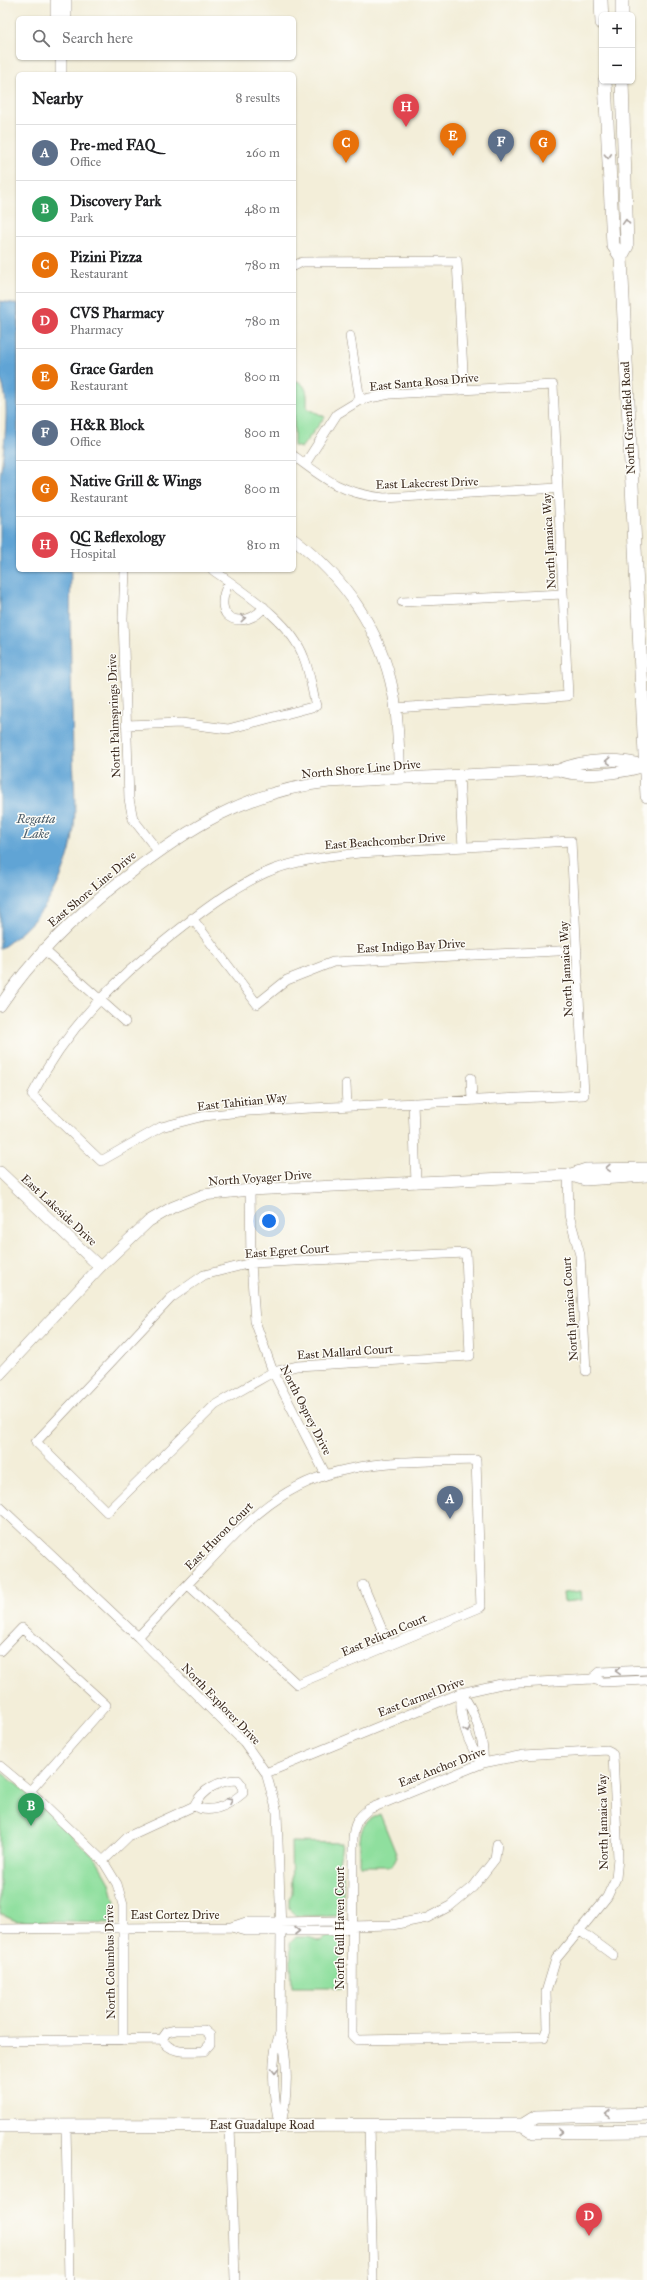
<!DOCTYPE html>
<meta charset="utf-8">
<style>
body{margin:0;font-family:"IM FELL Great Primer",serif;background:#f2f2f2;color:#202124}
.controls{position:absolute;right:12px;top:12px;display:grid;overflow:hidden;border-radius:6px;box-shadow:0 1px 3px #0004}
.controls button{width:36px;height:36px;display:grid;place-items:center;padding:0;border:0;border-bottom:1px solid #e0e0e0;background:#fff;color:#202124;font:20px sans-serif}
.you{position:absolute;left:269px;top:1221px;width:14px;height:14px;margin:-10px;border:3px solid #fff;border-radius:50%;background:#1a73e8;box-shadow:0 0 0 6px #1a73e833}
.badge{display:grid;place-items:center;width:26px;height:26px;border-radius:50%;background:#111827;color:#fff;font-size:13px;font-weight:700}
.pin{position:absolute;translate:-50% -33px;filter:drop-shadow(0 1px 2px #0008)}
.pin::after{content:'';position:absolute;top:21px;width:14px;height:12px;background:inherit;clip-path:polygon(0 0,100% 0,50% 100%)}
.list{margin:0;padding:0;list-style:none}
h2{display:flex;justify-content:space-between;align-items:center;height:52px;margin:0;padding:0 16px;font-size:17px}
h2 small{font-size:13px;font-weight:400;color:#757577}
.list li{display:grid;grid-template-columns:26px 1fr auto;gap:12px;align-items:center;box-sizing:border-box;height:56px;padding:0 16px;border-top:1px solid #e0e0e0}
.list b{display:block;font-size:15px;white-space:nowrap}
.list p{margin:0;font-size:13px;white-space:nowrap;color:#757577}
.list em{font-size:13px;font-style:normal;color:#757577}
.icon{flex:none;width:22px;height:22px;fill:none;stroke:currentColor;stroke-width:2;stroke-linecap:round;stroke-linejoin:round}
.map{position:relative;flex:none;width:647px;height:2280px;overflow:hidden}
.search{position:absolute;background:#fff;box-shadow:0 1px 3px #0004;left:16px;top:16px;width:280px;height:44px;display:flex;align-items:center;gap:10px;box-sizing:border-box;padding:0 14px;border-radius:6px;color:#757577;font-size:15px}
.panel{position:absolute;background:#fff;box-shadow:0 1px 3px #0004;left:16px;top:72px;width:280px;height:500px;border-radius:6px}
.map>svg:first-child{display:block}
.green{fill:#8fdf9e;stroke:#65845e}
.water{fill:#60a4d5;stroke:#4e677a}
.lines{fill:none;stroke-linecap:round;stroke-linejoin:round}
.minor-casing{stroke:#978c7c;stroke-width:10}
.tertiary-casing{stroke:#978c7c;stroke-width:12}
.secondary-casing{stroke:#978c7c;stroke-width:14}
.minor{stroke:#fff;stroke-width:9}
.tertiary{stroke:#fff;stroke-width:11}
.secondary{stroke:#fff;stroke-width:13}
.oneway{stroke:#a79f9a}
.labels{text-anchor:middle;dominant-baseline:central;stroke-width:3;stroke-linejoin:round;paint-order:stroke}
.street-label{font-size:12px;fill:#3b2a1e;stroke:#fdfcf7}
.water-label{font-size:13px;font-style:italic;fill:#4a5b67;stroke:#fdfcf7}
</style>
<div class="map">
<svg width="647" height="2280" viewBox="0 0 647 2280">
<rect width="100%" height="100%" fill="#fdfcf7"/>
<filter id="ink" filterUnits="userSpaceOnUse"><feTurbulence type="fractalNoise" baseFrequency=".025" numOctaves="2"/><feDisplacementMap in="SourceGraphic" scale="8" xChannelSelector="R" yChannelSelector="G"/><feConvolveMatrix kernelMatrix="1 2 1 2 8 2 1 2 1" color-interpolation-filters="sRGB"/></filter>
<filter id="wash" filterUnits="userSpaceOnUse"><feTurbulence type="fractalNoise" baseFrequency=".012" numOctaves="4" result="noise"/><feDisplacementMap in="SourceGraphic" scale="16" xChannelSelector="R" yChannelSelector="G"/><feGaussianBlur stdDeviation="0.9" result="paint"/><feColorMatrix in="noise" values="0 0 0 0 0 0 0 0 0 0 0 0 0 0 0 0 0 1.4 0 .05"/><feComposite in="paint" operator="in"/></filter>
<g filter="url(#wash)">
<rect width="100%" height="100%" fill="#f3eed9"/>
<path class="green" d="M297 381C309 386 307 397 307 408L325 417 301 448 294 446V382Z
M581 1591 582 1600 564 1602 563 1593Z
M0 1771 27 1793 97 1860 110 1883 115 1902V1923L16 1921 0 1914Z
M380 1814 397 1856 392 1866H360C361 1843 354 1824 380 1814Z
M291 1842 342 1843 339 1863 343 1876V1910L337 1916H296L289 1909V1901L292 1893Z
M334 1936 338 1937 344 1942 340 1976 343 1987H292L290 1943 296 1937H308L320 1941 327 1937Z"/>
<path class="water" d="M0 301 18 304V570H71C69 632 72 694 73 756 74 786 78 821 70 850 58 894 38 923 0 949V477C3 454 12 399 0 379Z"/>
</g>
<g filter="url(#ink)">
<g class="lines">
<defs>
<path id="minor" d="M294 266 302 262 457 261 464 390
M350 336 360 400
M294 456C327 481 342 493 384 498L558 488
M305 464 337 414 360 400 390 394 553 385 568 696 395 708
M125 570 123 618 129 799 133 819 158 851
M229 582C208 623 247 630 264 607
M402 602 563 594
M126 725 181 723 228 729 316 706C312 690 310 673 304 658 291 621 243 592 213 570
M459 775 463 847
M571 841 584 1095 249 1111 204 1116 161 1127 101 1161 32 1095C66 1029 114 980 172 935 201 912 231 889 265 873 294 860 328 857 359 853Z
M192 918 257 1004 287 980 333 962 577 950
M43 949 125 1022
M471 1078 472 1100
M346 1084 347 1106
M413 1103 416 1183
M568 1175 569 1215 580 1255 586 1371
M250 1190 251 1263 255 1321 273 1372 326 1475
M466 1253 470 1356 297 1366 273 1372 215 1405 107 1512 36 1442 171 1298 204 1275 251 1263Z
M0 1507 138 1637 244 1742 266 1773 277 1812 281 1931 280 2033C289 2058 288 2100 280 2126
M363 1585 389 1646
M138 1637C160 1614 182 1590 204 1567 248 1520 283 1482 349 1469 391 1460 434 1461 476 1460L481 1607 297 1684 188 1585
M0 1651 22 1628 106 1705 30 1791
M592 1679 600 1672 647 1670
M461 1693C459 1716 467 1745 483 1763
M461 1693C475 1710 485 1741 483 1763
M607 1750 611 1752 613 1755 618 1858 616 1878 607 1897 556 1959 546 1992 547 2029 544 2037 357 2040 352 2035 353 1838C354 1824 358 1817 369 1809L483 1763 524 1755Z
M0 1766 30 1791 103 1861 117 1884 123 1905V2040
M266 1773 461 1693 501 1684 592 1679 603 1682 647 1680
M103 1861 129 1836 194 1806C202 1789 220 1780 238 1780L242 1785 243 1793C230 1804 211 1815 194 1806
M231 1927 246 1922H280L338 1921 352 1926 392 1925 427 1918 450 1906 473 1887 495 1859 497 1844
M0 1929 231 1927 245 1931H340L352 1926
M579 1930 613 1955
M176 2030H204L210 2035V2044L204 2051C189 2051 171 2055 162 2039L167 2032Z
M0 2041 162 2039
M230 2125 235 2280
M369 2125 373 2280
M66 2126 69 2280
M280 2126C273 2100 270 2058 280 2033"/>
<path id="tertiary" d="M56 0V18
M66 18V0
M61 74V58
M294 539C344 577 381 630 393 692 399 720 398 749 400 778
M558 770C580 779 622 773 645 766
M0 1006C34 955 76 915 124 878 188 828 246 791 329 782L558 770C585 759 618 757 646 766
M0 1172 100 1267
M568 1175 586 1169 647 1168
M0 1374 100 1267 149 1221 173 1207 203 1195 250 1190 568 1175 585 1180 647 1176"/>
<path id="secondary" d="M601 0 602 23
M622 0V15
M605 81 613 245 621 257 647 796
M621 257 627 246 622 81
M523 2125 534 2132 647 2131
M0 2126 523 2125 536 2117 647 2114"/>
</defs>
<use href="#minor" class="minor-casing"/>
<use href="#tertiary" class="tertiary-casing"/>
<use href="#secondary" class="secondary-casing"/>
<use href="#minor" class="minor"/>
<use href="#tertiary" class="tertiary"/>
<use href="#secondary" class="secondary"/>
</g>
<defs><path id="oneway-chevron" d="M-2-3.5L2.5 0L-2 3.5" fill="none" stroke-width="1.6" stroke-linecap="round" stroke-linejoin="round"/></defs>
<g class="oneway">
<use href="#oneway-chevron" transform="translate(608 156) rotate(87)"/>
<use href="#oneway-chevron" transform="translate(626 222) rotate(-92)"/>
<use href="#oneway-chevron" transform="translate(243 618) rotate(-5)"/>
<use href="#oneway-chevron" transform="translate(608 761) rotate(177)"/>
<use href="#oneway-chevron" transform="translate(608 1168) rotate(178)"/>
<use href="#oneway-chevron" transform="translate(618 1671) rotate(177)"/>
<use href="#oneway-chevron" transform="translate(467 1730) rotate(73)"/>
<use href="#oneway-chevron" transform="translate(230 1801) rotate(-26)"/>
<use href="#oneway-chevron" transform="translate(297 1931)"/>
<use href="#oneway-chevron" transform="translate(275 2071) rotate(90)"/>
<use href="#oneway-chevron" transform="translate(608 2114) rotate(178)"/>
<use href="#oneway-chevron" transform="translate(560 2132)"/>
</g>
</g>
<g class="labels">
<g class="street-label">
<text transform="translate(424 382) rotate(-5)">East Santa Rosa Drive</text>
<text transform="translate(628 418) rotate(-93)">North Greenfield Road</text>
<text transform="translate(427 483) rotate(-2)">East Lakecrest Drive</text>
<text transform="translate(549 541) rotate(-93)">North Jamaica Way</text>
<text transform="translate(114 716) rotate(-92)">North Palmsprings Drive</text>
<text transform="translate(361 769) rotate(-5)">North Shore Line Drive</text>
<text transform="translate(385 841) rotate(-4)">East Beachcomber Drive</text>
<text transform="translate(92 889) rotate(-40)">East Shore Line Drive</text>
<text transform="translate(411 946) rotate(-3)">East Indigo Bay Drive</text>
<text transform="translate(566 969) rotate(-93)">North Jamaica Way</text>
<text transform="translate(242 1102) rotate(-6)">East Tahitian Way</text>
<text transform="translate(260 1178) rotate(-4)">North Voyager Drive</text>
<text transform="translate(59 1210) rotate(43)">East Lakeside Drive</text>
<text transform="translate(287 1251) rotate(-4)">East Egret Court</text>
<text transform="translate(570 1309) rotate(-94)">North Jamaica Court</text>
<text transform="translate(345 1352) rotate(-4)">East Mallard Court</text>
<text transform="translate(306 1410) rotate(63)">North Osprey Drive</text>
<text transform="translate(219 1536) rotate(-45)">East Huron Court</text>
<text transform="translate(384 1635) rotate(-23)">East Pelican Court</text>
<text transform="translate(421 1697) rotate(-21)">East Carmel Drive</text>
<text transform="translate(221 1704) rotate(46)">North Explorer Drive</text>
<text transform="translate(442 1767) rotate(-21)">East Anchor Drive</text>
<text transform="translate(603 1822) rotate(-91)">North Jamaica Way</text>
<text x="175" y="1915">East Cortez Drive</text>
<text transform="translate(340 1928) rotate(-90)">North Gull Haven Court</text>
<text transform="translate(110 1962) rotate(-91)">North Columbus Drive</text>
<text x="262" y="2125">East Guadalupe Road</text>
</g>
<g class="water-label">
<text x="36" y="819">Regatta<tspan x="36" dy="15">Lake</tspan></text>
</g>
</g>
</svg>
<div class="controls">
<button>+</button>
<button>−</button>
</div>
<div class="you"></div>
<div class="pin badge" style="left:450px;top:1519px;background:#5c6f8a">A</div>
<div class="pin badge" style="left:31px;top:1826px;background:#2e9e5b">B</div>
<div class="pin badge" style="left:346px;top:163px;background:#e8710a">C</div>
<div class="pin badge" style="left:589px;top:2236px;background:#e0444e">D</div>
<div class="pin badge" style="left:453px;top:156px;background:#e8710a">E</div>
<div class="pin badge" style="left:501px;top:162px;background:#5c6f8a">F</div>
<div class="pin badge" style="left:543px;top:163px;background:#e8710a">G</div>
<div class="pin badge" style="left:406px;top:127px;background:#e0444e">H</div>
<div class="search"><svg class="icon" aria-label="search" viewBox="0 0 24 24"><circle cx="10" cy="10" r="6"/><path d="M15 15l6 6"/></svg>Search here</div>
<section class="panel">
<h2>Nearby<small>8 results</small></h2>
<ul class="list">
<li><span class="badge" style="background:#5c6f8a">A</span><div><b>Pre-med FAQ</b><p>Office</p></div><em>260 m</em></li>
<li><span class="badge" style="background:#2e9e5b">B</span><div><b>Discovery Park</b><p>Park</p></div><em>480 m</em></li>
<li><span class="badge" style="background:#e8710a">C</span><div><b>Pizini Pizza</b><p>Restaurant</p></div><em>780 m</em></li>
<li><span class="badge" style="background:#e0444e">D</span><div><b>CVS Pharmacy</b><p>Pharmacy</p></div><em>780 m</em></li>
<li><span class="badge" style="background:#e8710a">E</span><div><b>Grace Garden</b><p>Restaurant</p></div><em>800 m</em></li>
<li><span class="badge" style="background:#5c6f8a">F</span><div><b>H&amp;R Block</b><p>Office</p></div><em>800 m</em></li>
<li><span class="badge" style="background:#e8710a">G</span><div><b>Native Grill &amp; Wings</b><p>Restaurant</p></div><em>800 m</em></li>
<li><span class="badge" style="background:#e0444e">H</span><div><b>QC Reflexology</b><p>Hospital</p></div><em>810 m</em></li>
</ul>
</section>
</div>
